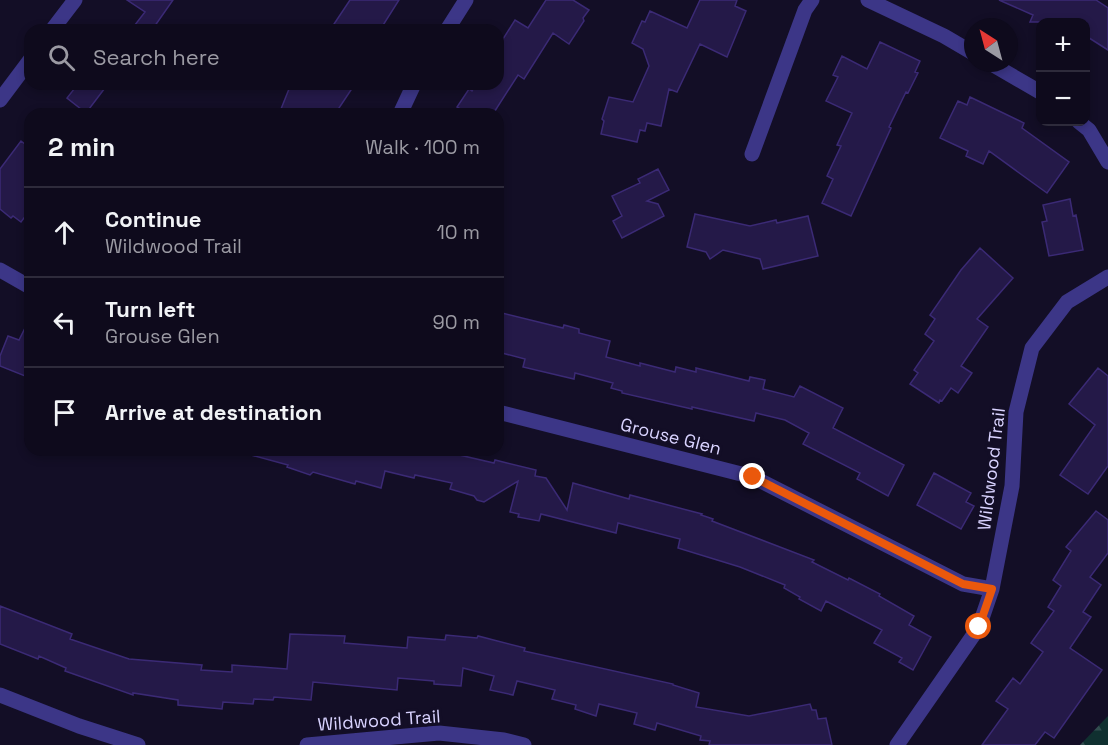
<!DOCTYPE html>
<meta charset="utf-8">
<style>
body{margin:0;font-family:"Space Grotesk",sans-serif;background:#171325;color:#f1f3f6}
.controls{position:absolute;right:18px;top:18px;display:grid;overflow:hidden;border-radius:12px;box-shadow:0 3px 9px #0003}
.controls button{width:54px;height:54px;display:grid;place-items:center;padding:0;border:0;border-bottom:2px solid #2e2b3b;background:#0e0a1c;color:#f1f3f6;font:30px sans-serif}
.compass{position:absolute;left:964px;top:18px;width:54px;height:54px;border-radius:50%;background:#0e0a1c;box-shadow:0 3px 9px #0003;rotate:324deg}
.stop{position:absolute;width:18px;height:18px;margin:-14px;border:4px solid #ea580c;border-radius:50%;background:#fff}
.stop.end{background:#ea580c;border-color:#fff;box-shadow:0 2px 6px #0008}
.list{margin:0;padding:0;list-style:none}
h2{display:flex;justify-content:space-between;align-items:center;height:78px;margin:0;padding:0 24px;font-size:26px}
h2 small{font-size:20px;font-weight:400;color:#9b9aa3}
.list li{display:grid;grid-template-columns:39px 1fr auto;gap:18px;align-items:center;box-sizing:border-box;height:90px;padding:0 24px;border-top:2px solid #2e2b3b}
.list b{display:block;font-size:22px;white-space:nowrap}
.list p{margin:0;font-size:20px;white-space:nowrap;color:#9b9aa3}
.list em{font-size:20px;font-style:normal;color:#9b9aa3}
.icon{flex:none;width:33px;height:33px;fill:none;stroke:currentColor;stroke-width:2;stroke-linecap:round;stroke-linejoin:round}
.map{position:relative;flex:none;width:1108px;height:745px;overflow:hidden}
.search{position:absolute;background:#0e0a1c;box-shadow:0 3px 9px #0003;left:24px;top:24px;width:480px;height:66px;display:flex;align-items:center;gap:15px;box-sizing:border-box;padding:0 21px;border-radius:18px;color:#9b9aa3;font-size:22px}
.panel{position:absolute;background:#0e0a1c;box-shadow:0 3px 9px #0003;left:24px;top:108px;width:480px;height:348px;border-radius:18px}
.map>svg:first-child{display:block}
.forest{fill:url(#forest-firs)}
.building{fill:#241948;stroke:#3b2a75;stroke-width:1.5}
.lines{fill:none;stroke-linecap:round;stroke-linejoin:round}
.minor{stroke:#3c3687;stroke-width:15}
.route{stroke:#ea580c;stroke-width:8}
.labels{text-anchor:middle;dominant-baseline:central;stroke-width:6;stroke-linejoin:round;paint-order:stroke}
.street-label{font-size:18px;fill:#d9d3ff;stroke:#130e26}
</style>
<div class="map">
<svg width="1108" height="745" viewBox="0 0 1108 745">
<defs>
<pattern id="forest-firs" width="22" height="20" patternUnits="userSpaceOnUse" patternTransform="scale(1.5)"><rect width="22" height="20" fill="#103030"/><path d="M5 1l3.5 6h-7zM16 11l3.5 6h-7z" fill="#324d4f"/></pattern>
</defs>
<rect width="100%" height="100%" fill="#130e26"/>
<path class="forest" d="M1108 716V745H1080Z"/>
<path class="building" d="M127 0H173L152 30H131L145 12Z
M350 0H399L380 30H330Z
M546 0H573L589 10 583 18 584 21 569 44 553 33 524 79 518 75 493 114H468L457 107 469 89 472 91 476 84H498V47L515 20 528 28Z
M700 0H737L735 6 746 11 727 57 700 44 677 92 669 89 661 126 647 123 645 131 640 130 637 142 601 134 604 121 602 119 609 97 633 102 649 66 643 49 632 43 642 21 645 22 650 11 687 28Z
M999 0H1096L1108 8V50L1086 36V22H1030L1033 15Z
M880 42 920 61 915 72 918 73 908 93 906 92 889 127 891 128 851 216 822 203 833 179 827 176 841 146 837 145 852 113 826 101 838 77 833 75 842 56 867 69Z
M78 84H108L86 113 67 98Z
M291 84H355L335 114H279Z
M970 97 1024 123 1022 128 1069 162 1047 193 989 151 983 164 966 156 968 151 940 138 958 101 967 105Z
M21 141 30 148V210L21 222 13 216 11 218 0 209V169Z
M658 169 669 190 647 201 658 204 664 216 622 238 613 221 622 216 612 196 640 183 638 179Z
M1070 199 1073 216 1076 215 1083 250 1049 256 1042 222 1047 221 1043 205Z
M695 214 750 226 776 220 777 223 808 216 818 256 763 269 760 259 723 250 710 259 706 252 687 247Z
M980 248 1013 278 977 319 988 327 961 366 972 373 958 393 951 388 942 401 940 400 939 403 910 384 918 373 914 370 934 341 925 334 935 319 930 315 961 270Z
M498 312 563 328 564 325 579 329V333L610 341 606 357 640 366V363L675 372 676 367 696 372V368L749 381 750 377 765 380 763 389 794 397 800 386 843 408 833 428 904 465 888 496 857 479 860 473 803 444 809 433 785 420 756 413 754 421 692 407V409L622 393V391L611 388 613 383 575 373 574 379 523 367 525 359 498 352Z
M30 318V378L0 366V356L8 336 19 340Z
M1098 368 1108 376V466L1088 494 1060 475 1095 425 1069 404Z
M252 450H438L494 463 495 460 536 470 535 476 546 478 567 510 573 483 629 499 630 495 702 514 701 515 713 519 712 521 814 560 812 562 848 580 849 578 880 594 879 596 914 616 909 625 931 637 913 670 899 662 902 658 874 643 882 630 826 601 821 611 799 599 800 597 784 588 785 585 740 567 678 548 680 539 618 523 616 533 541 514 539 521 518 517 519 514 510 512 518 481 484 502 477 500 474 496 450 489 452 483 415 475 414 478 385 471 381 488 356 481 355 484 313 472 310 475 287 467 288 465 251 455Z
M934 473 971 493 966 502 974 506 961 529 917 505Z
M1096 511 1108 520V553L1090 577 1101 585 1083 612 1091 617 1070 648 1102 670 1054 738 1045 732 1035 745H982L1008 709 996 701 1013 678 1020 684 1043 652 1031 643 1054 611 1048 607 1061 586 1053 580 1071 551 1066 547Z
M0 606 72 634 70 639 129 659 202 665 201 670 232 672V665L287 669 290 634 345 636 344 643 407 648 408 637 445 640 446 635 477 638 478 636 525 648 524 651 673 684V685L699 693 696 707 749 716 810 704 812 710H816L818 719 826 718 832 745H709L710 741 700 740 701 736 657 723 655 730 634 724 637 713 599 704 596 716 575 709 576 705 552 699 555 690 517 681 513 695 490 690 494 676 463 668 461 686 434 684V681L398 678 397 690 313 682 311 700 274 697 273 700 254 699 253 704 223 702 222 709 178 705V700L133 693V695L65 671 66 668 39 656 38 659 0 644Z"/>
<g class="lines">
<path class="minor" d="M868 0 944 36 973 53
M52 30 75 0
M447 30 466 0
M990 63 1040 92
M0 100 30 60
M400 114 414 84
M1079 122 1089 130 1108 162
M752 154 805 10 812 0
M0 270 30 287
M498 412 753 477 963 584 992 589
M0 695 79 726 138 745
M307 745 439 733 504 740 524 745
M897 745 979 627 992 589 1012 486 1016 412 1032 348 1067 302 1108 277"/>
</g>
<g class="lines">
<path class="route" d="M753 477 963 584 992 589 979 627"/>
</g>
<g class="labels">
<g class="street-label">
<text transform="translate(671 436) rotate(14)">Grouse Glen</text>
<text transform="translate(991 469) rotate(-83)">Wildwood Trail</text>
<text transform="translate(379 720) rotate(-4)">Wildwood Trail</text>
</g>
</g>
</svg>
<div class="controls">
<button>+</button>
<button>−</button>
</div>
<svg class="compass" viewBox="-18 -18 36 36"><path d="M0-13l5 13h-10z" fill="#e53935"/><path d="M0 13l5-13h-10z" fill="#9b9aa3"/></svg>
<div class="stop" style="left:979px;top:627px"></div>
<div class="stop end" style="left:753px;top:477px"></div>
<div class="search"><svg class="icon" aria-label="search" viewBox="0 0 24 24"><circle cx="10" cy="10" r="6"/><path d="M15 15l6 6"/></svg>Search here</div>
<section class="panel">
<h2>2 min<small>Walk · 100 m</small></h2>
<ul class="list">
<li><svg class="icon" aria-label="ahead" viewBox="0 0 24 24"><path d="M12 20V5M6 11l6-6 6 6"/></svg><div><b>Continue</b><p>Wildwood Trail</p></div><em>10 m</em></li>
<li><svg class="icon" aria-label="left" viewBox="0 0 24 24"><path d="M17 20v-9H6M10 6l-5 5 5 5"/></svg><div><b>Turn left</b><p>Grouse Glen</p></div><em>90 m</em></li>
<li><svg class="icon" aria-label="arrive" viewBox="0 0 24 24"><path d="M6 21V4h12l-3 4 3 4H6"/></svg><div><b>Arrive at destination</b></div></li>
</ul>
</section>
</div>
